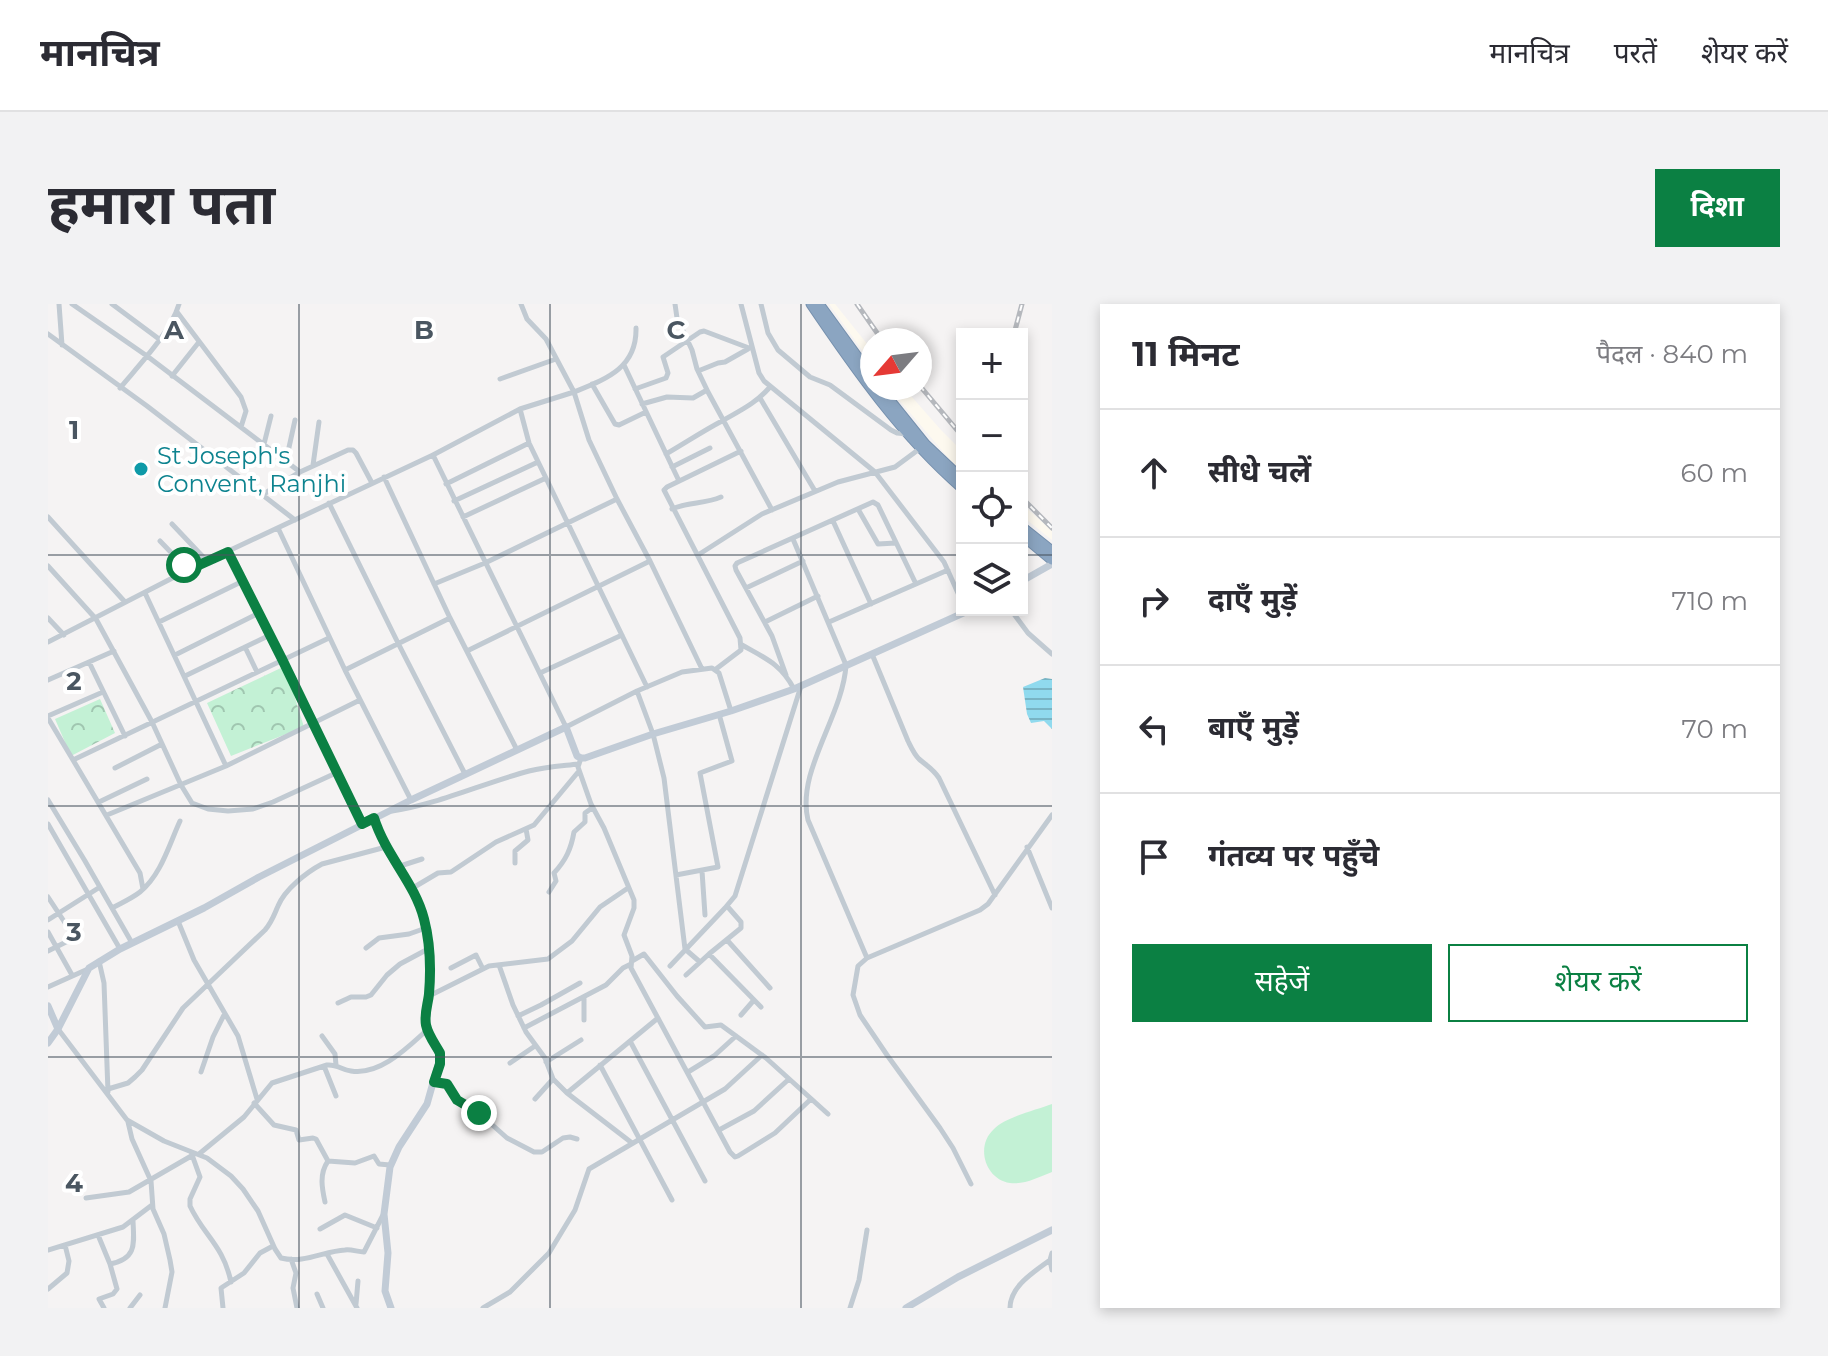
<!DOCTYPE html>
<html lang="hi">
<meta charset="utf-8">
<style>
body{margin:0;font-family:Montserrat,"Noto Sans Devanagari",sans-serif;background:#f2f2f3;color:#2b2b33}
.controls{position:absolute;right:24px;top:24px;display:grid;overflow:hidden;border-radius:0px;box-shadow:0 4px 12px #0003}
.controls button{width:72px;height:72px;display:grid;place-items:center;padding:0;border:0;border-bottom:2px solid #e1e1e2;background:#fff;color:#2b2b33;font:40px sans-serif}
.compass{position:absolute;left:812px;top:24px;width:72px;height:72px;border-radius:50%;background:#fff;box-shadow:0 4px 12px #0003;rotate:242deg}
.stop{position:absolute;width:24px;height:24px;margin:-18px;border:6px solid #0b8043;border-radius:50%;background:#fff}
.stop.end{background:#0b8043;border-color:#fff;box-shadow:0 2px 8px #0008}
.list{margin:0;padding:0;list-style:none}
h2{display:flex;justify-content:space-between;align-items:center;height:104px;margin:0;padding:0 32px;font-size:34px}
h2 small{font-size:26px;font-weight:400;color:#7c7c81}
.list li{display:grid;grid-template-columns:52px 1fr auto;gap:24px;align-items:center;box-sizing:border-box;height:128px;padding:0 32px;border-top:2px solid #e1e1e2}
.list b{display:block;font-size:30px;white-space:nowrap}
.list em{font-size:26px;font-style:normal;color:#7c7c81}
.actions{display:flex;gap:16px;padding:24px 32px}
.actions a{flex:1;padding:18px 0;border:2px solid #0b8043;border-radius:0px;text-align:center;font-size:28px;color:#0b8043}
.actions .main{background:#0b8043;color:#fff}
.icon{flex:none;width:44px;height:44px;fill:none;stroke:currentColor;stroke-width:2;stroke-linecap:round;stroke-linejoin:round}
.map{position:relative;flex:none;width:1004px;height:1004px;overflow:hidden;border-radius:0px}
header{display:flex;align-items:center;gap:48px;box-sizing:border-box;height:112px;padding:0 40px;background:#fff;border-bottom:2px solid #e1e1e2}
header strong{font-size:38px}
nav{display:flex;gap:44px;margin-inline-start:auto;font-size:28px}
.intro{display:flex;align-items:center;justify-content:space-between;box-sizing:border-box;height:192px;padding:0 48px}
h1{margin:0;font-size:56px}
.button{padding:20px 36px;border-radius:0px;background:#0b8043;color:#fff;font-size:28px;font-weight:700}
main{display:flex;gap:48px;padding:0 48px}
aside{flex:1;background:#fff;border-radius:0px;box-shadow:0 4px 12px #0003}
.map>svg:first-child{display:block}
.commercial{fill:#fdf9ef}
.park{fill:url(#park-crowns)}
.pitch{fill:#c3f1d5}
.water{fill:url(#water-rules)}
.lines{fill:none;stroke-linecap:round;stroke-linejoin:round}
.highway-casing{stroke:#7690ad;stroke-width:11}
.street{stroke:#c1cad2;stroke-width:5}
.secondary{stroke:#c1cbd6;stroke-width:7}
.highway{stroke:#8ba5c1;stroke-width:9}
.rail-casing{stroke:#b5b8bd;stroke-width:5}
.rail{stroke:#fff;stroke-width:2;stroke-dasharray:6;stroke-linecap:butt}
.route{stroke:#0b8043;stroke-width:10}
.grid{fill:none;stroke:#4a5661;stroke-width:2;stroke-opacity:0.55}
.culture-dot{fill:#0f9aa8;stroke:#fff;stroke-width:3}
.labels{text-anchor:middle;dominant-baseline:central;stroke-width:8;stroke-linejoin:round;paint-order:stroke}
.culture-label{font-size:24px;fill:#0d838f;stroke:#fff;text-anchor:start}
.grid-label{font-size:26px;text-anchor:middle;font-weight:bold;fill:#4a5661;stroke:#fff;stroke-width:8;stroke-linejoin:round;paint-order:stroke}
</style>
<header>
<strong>मानचित्र</strong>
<nav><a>मानचित्र</a><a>परतें</a><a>शेयर करें</a></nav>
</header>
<div class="intro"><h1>हमारा पता</h1><a class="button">दिशा</a></div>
<main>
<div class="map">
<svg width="1004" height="1004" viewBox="0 0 1004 1004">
<defs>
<pattern id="park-crowns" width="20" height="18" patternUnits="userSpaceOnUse" patternTransform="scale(2)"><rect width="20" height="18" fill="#c3f1d5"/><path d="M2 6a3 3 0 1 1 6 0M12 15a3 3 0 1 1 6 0" fill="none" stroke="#a0c6b0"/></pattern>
<pattern id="water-rules" width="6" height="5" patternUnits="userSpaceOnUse" patternTransform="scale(2)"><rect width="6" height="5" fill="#90daee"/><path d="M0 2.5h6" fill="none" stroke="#78b4c4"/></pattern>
</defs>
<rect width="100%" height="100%" fill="#f5f3f3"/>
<path class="commercial" d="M781 0H787L824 46V60Z
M841 84H856L893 126 914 147V166L903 157Z
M974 200 1004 227V236L974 212Z"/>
<path class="park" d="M237 362 256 423 183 452 159 399Z
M52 395 67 429 23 452 7 415Z"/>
<path class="pitch" d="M1004 800V868C991 873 976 881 962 879 937 875 927 842 946 825 958 813 988 806 1004 800Z"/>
<path class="water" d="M997 374 1004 375V425L996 417 983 419 979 410 975 383Z"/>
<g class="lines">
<defs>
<path id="highway" d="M763 0C807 65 854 132 914 184
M771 0 824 73
M832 84 877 140 914 175
M974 223 1004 247
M974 231 1004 256"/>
</defs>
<use href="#highway" class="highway-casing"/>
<path class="street" d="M11 0 14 41
M24 0 99 52 252 168
M64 0 111 35
M473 0 479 15 498 35 526 88C558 75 589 64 588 24
M627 0 629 14 644 46 649 65 660 88 724 206
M693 0 711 69 716 77 827 168 896 258 914 298
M713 0 720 29 730 46 762 73 782 81 843 126 849 129 859 130
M129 8 193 93 198 107 193 123
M0 30 99 102 247 216
M576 61 631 177
M650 67 670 59 677 58 700 45
M124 72 151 38
M452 75 508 55
M544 80 567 120 571 121 598 108
M72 84C91 61 123 28 131 0
M587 85 618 74 620 69 615 53 652 28 656 27 701 44
M712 94 767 187
M594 100 619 93 645 94 659 86
M472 105 481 139 599 383
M216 140 223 112
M618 150C637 139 655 127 674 117 693 106 707 100 722 83
M385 151 472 105 526 88 541 136 569 195 602 257 654 365
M238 157 247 116
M265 161 271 118
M624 163 662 144
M336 173 402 314 469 446
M398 180 481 139
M214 191 252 168 300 146H305L308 149 324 179
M406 197 490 158
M281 199 350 339 417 470
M624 205C640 198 657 200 673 193
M810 205 830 240 848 239
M0 213 77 298
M415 213 498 174
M785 217 823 300
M124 220 159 257
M230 224 297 366 363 496
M745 235 798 361C795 412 748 467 760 516L819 654
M112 237 140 266
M180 248 314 520
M650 251 714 210 790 178 847 163 874 143
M0 262 48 315 104 418 133 481 144 499 160 505 180 507 205 505 225 498 288 469
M386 280 437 259 569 195
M698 284 755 257
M97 289 178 462
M963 306 980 329 1004 350
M0 314 16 331
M111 318 195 277
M717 318 770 292
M781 318 900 266
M0 338 140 266 385 151 518 423 589 387 605 430 616 474 637 645 652 658
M694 341C717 354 733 360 746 385
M197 343 209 368
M419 347 602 257
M824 350 860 437C863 443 866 450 871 455 879 462 885 465 891 474L947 591
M127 351 211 309
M41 358 77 432
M668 365 693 346 692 334 616 186 619 183 693 147
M297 366 402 314
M492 369 574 331
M738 371 724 332 688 266 687 262 689 259 825 198 830 201 868 280
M137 372 222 331
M0 376 66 347
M589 387 634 368 664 364 671 369 683 407
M0 412 55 388
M0 414 25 456 281 334
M533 454 530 463 543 500 556 524 586 596V604L576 631 584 652 583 664 682 848 687 853 690 852 727 829 763 795
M25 456 92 569 95 585
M67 464 114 440
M0 496 37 557 84 639
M51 498 99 475
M344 507C391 500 435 479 481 467 497 463 513 462 530 460
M59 511 178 462 312 396
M0 520 72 645
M979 543 1004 604
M467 559V547L480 536 478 525
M349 563 374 555
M654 567 657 611
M628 571 670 563 652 469 684 457 671 410
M363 585 390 569 403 568 448 538 486 521 531 467
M501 588 508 577 506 569C518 556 523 545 526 528L537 518V509L544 504
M0 593 25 631 22 636 0 647
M64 604C73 599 83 595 92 588 113 571 121 541 132 517
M0 616 52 583
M130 617 146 656 190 732 209 795
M0 628 24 671
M679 636 722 684
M318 644 331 634 361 630 378 624
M661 650 713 703
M51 657 56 679 60 788
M584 657 596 650 629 692 657 723 673 721 718 754 780 810
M451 661 465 701 478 728 497 754 505 775 519 789 584 839
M622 662 677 604 687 592 753 382
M403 664 428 651 435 665
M638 671 661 650 693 624V618L679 602
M0 683 40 665
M381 692 441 662 500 655 524 637 552 603 580 584
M536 694V716
M290 699 303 693H318L323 691 339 671 352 660 380 645
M693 711 706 696
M470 712 493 701 532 679
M476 724 558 681 575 664 583 660
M10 725 79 816 116 837 159 854 183 872 195 885 210 907 227 945 233 954C256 960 276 947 297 946 303 945 310 948 316 948L335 911
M274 732 287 750 288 761
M582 737 657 877
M498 758 533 736
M462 759 487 742
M552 761 624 896
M276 762 288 792
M153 768 165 733 176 711
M640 768 666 752 688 732
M386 778 399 780 409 796 431 809 459 834 486 848H494L515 834 522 833 529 835
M60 785 80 779 87 773 94 766 135 704 217 626C224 618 226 611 230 602 237 585 259 568 274 560L338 543
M519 789 610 714
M487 795 505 775
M206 799 226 821 248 826 251 836 265 834 268 835 280 857 307 859 326 852 331 860 342 861
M80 818 84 835 103 877 105 905 116 930 122 956 124 968 117 1004
M671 826 706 807 741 775
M143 848 152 873 142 895V902C156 932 175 941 183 978
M151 850 196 813 224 779 279 761C289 760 294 766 303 767 332 772 360 743 379 726
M923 880 905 844 892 824 839 751 812 711 805 691 810 662 819 654 932 606 940 600 1004 511
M38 894 81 888 145 851
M277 898C274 884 271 870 280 857
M272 925 297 911 329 924
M50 931 62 960 69 985 65 990 51 995 56 1004
M0 946 75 923 104 901
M1004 949 1002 956 1004 966
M279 950 309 1004
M243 955 248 969 245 984 249 1004
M62 960C89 955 86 940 85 917
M0 985 19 969 21 957 17 941
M269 990 275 1004
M308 1000 310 977
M82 1004 92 991
M175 1004 173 984 196 969 212 949 225 942
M435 1004 462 988 501 949 527 906 541 865 677 785 714 751
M802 1004 811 976 819 926
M962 1004C962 982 986 968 1002 956"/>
<path class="secondary" d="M974 277 1004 260
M326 514 336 541 369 594 376 615 380 635 381 656V689L378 720 392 754 379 800 351 843 342 863 336 910 340 949 337 987 343 1004
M0 702 10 725
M0 739 10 725 41 664 72 645 156 604 211 573 363 496 518 423 529 452 533 454H537L605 430 683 407 746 385 922 306
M858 1004 910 973 1004 926"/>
<use href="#highway" class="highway"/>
<defs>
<path id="rail" d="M809 0 834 36
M966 30 974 0
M872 82 914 132
M974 194 1004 224"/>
</defs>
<use href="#rail" class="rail-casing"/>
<use href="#rail" class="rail"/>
</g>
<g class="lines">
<path class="route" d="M136 261 140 266 180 248 234 355 314 520 326 514C338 552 367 579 376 615 382 638 383 666 381 690 380 700 376 710 378 721 380 731 387 740 392 749V760L386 778 399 780 409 796 431 809"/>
</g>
<path class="grid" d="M251 0V1004M502 0V1004M753 0V1004M0 251H914M974 251H1004M0 502H1004M0 753H1004"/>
<circle class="culture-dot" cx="93" cy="165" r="8"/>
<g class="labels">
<g class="culture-label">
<text x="109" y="151">St Joseph's<tspan x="109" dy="28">Convent, Ranjhi</tspan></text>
</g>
</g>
<g class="grid-label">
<text x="126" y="35">A</text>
<text x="376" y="35">B</text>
<text x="628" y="35">C</text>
<text x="26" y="135">1</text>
<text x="26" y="386">2</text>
<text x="26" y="637">3</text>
<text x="26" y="888">4</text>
</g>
</svg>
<div class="controls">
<button>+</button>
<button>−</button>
<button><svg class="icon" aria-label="locate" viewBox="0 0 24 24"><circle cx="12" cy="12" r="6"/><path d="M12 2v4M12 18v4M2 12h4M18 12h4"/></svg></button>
<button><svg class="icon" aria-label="layers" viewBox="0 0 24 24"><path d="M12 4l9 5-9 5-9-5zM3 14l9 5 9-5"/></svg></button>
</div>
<svg class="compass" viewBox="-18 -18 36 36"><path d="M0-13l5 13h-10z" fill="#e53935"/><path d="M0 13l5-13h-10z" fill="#7c7c81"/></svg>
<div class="stop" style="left:136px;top:261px"></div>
<div class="stop end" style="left:431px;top:809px"></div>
</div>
<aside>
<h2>11 मिनट<small>पैदल · 840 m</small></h2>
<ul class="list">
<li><svg class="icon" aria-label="ahead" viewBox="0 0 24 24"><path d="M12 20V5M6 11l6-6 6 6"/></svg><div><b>सीधे चलें</b></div><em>60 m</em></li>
<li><svg class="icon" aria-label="right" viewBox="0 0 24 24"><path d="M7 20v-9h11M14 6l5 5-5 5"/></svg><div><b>दाएँ मुड़ें</b></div><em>710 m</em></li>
<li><svg class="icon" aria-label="left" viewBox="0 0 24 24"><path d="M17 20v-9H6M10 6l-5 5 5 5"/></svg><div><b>बाएँ मुड़ें</b></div><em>70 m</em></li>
<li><svg class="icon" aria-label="arrive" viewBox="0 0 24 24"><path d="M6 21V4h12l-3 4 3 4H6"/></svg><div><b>गंतव्य पर पहुँचे</b></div></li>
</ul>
<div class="actions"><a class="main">सहेजें</a><a>शेयर करें</a></div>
</aside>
</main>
